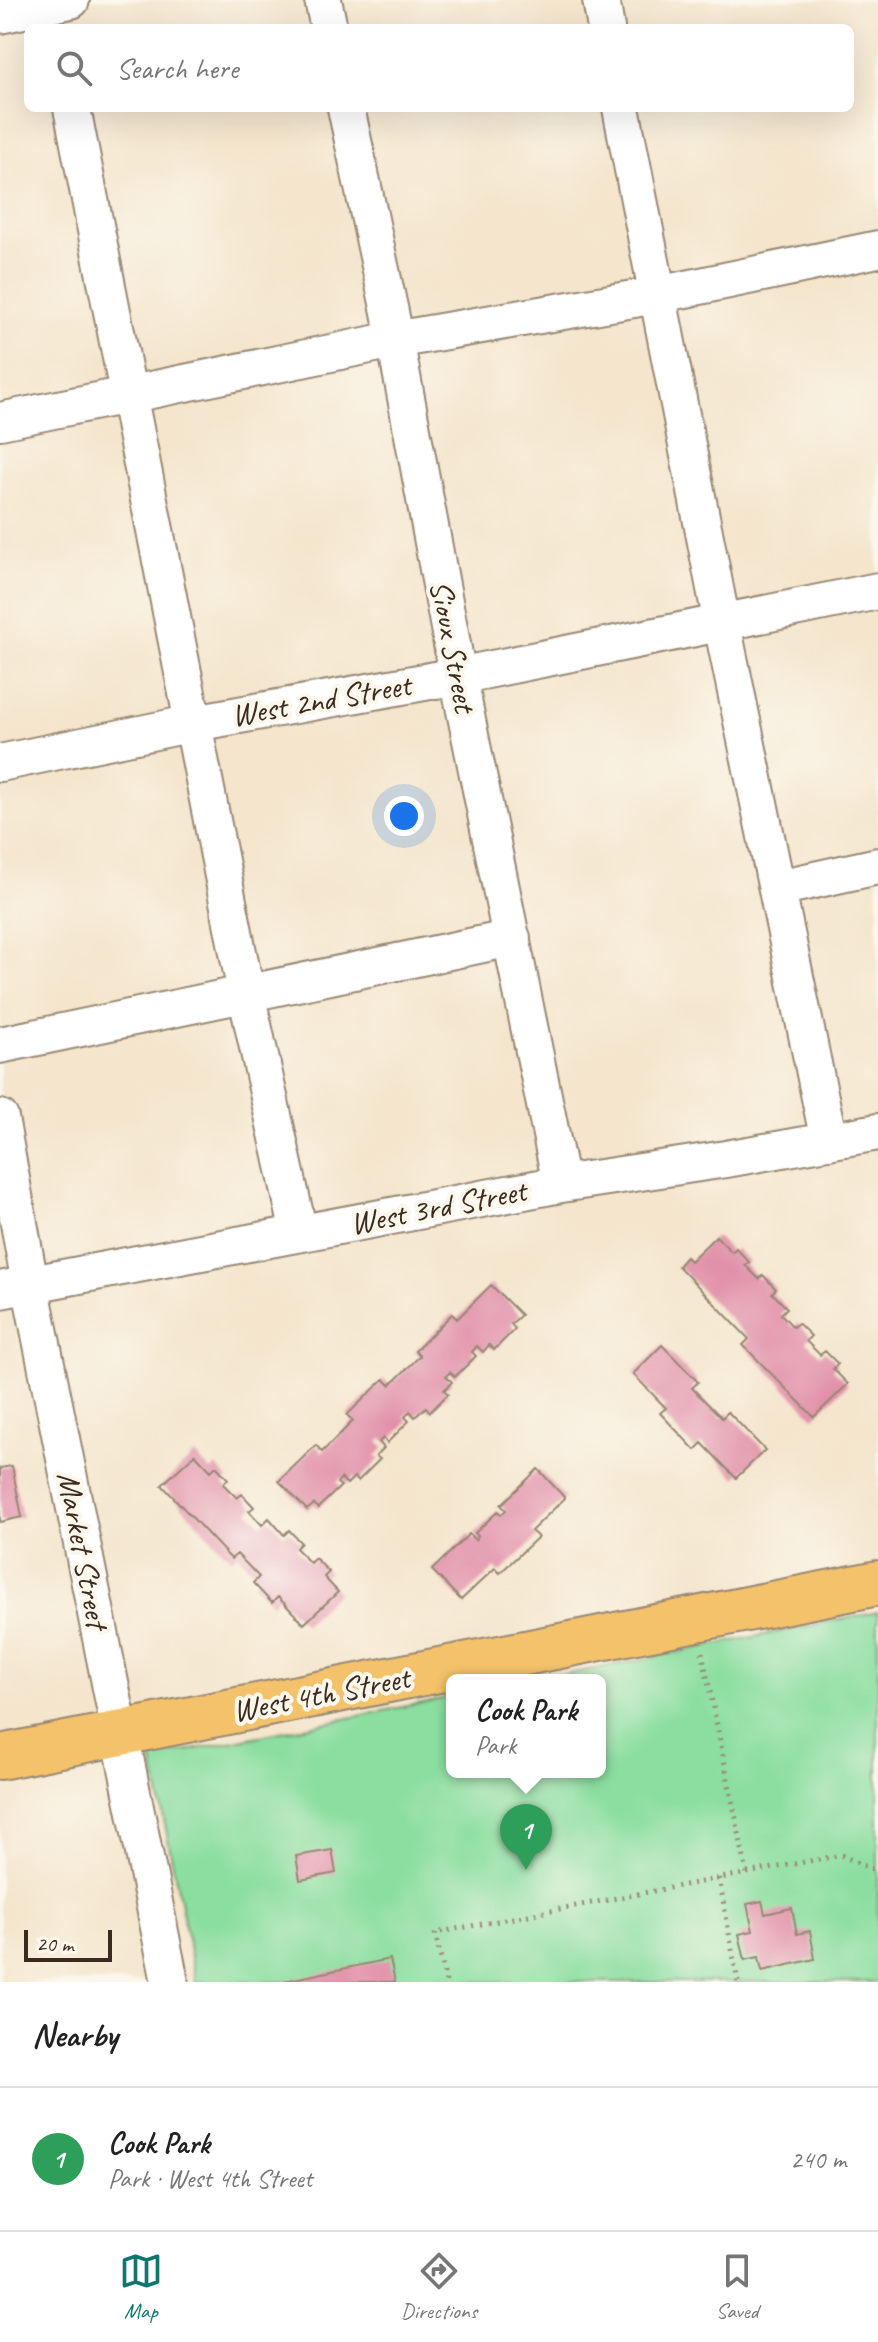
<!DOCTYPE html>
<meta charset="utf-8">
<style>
body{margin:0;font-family:Caveat,sans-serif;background:#f6f6f6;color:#222}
.scale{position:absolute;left:24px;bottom:20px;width:88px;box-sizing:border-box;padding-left:8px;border:4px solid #3b2a1e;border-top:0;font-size:22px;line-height:28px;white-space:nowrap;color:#3b2a1e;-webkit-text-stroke:6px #fbf7ec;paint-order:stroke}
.you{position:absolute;left:404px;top:816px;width:28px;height:28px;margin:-20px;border:6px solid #fff;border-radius:50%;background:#1a73e8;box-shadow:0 0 0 12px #1a73e833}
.badge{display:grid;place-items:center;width:52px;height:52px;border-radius:50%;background:#0f766e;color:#fff;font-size:26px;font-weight:700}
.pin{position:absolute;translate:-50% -66px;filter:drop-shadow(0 2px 4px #0008)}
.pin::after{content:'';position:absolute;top:42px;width:28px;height:24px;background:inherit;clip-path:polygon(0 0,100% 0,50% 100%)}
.popup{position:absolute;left:446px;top:1674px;width:160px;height:104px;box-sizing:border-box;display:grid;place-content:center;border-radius:12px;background:#fff;filter:drop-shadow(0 2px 6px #0005);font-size:26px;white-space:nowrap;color:#767676}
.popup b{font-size:30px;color:#222}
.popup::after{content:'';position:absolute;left:50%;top:100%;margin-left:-16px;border:16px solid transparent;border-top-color:#fff}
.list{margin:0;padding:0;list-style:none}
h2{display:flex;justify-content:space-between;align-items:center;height:104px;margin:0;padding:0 32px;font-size:34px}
h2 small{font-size:26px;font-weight:400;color:#767676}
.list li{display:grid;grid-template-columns:52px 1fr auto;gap:24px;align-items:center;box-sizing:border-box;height:144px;padding:0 32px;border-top:2px solid #e0e0e0}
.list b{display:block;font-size:30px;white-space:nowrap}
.list p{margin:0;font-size:26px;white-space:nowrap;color:#767676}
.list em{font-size:26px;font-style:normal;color:#767676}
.icon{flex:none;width:44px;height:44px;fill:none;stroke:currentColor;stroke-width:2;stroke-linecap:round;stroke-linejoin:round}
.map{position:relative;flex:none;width:878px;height:1982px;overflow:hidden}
.search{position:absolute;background:#fff;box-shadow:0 8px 32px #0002;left:24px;right:24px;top:24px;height:88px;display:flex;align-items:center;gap:20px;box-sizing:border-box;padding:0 28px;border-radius:12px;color:#767676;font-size:30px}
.sheet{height:248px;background:#fff}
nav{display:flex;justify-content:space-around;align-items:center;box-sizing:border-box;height:112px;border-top:2px solid #e0e0e0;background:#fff;font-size:22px;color:#767676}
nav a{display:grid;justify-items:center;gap:4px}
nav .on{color:#0f766e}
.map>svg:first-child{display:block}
.green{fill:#8bdea0;stroke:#63845f;stroke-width:2}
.building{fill:#e190a9}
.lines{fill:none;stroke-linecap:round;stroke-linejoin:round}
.minor-casing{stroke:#988875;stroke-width:40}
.major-casing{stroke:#988875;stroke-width:48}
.path{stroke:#988875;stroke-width:5;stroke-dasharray:2 6;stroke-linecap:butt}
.minor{stroke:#fff;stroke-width:36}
.major{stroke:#f4c26a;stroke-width:44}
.labels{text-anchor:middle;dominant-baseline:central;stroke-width:8;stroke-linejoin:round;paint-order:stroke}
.street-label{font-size:32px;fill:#3b2a1e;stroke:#fbf7ec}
</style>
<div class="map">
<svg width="878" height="1982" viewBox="0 0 878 1982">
<rect width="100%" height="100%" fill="#fbf7ec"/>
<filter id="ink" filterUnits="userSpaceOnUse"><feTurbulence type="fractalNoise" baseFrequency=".0125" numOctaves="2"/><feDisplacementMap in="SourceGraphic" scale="16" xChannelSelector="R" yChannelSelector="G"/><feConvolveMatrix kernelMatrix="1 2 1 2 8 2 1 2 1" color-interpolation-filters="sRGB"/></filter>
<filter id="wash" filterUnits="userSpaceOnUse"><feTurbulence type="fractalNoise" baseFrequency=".006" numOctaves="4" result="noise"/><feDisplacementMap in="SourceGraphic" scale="32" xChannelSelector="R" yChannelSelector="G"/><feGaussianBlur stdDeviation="1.8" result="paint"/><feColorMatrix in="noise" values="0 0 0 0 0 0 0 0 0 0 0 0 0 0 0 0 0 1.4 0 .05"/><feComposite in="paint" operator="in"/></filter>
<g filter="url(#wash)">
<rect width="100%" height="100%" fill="#f4e5cc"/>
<path class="green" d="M878 1612V1982H196L152 1758 452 1697V1772H600V1680H539Z"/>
<g id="blocks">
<path class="building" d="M716 1236 732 1252 736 1248 749 1262 745 1265 759 1279 763 1275 776 1289 772 1293 787 1308 781 1314 793 1327 798 1323 811 1336 806 1341 820 1355 825 1351 838 1364 833 1369 848 1384 814 1417 743 1345 749 1339 678 1266 686 1257 690 1261Z
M491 1285 521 1315 511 1324 515 1329 494 1350 489 1345 483 1352 477 1346 472 1352 476 1356 455 1377 450 1372 446 1376 452 1382 444 1390 448 1394 430 1412 426 1407 415 1417 410 1411 405 1417 409 1421 387 1443 383 1438 379 1442 384 1448 376 1456 380 1459 358 1481 354 1477 347 1484 341 1478 337 1483 341 1486 318 1508 314 1504 307 1510 279 1481 316 1445 322 1452 353 1421 347 1415 384 1379 390 1385 420 1356 415 1351 452 1314 457 1319Z
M662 1345 698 1382 692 1388 722 1418 728 1412 765 1450 736 1478 702 1443 695 1450 660 1413 666 1408 633 1374Z
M195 1454 211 1471 216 1466 228 1479 223 1484 237 1498 242 1494 254 1507 249 1511 262 1525 269 1518 284 1535 289 1530 301 1543 296 1548 310 1563 315 1558 329 1572 324 1577 338 1592 304 1624 278 1597 272 1603 253 1583 259 1577 237 1554 231 1559 162 1485Z
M12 1466 22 1517 0 1522V1468Z
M538 1469 565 1498 531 1531 538 1537 500 1573 495 1568 461 1600 432 1570 469 1534 475 1540 478 1536 475 1533 498 1511 501 1515 506 1510 501 1505Z
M332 1850 336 1873 300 1880 296 1856Z
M762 1901 765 1914 792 1908 797 1934 810 1931 815 1959 762 1971 759 1957 745 1960 739 1934 753 1931 747 1904Z
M390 1959 395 1982H284V1981Z"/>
</g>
</g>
<g filter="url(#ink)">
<use href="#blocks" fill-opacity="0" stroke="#988875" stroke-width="2"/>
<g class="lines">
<defs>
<path id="minor" d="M323 0 329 28
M601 0 606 28
M0 15 71 0
M72 108 246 993 299 1233
M346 108 390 312 458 676 561 1184
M621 108 722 624 829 1141
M0 421 394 340 657 295 878 249
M0 763 194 723 458 676 878 591
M778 888 878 866
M0 1045 512 938
M0 1118 30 1284 170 1982
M0 1290 561 1184 726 1159 878 1132"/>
<path id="major" d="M0 1757 878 1583"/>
</defs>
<use href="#minor" class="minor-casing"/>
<use href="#major" class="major-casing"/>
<path class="path" d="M702 1652 747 1873
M719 1878 738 1982
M446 1982 435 1933 841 1855 878 1872"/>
<use href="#minor" class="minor"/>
<use href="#major" class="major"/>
</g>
</g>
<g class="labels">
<g class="street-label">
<text transform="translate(453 646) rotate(79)">Sioux Street</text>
<text transform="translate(321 700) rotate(-10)">West 2nd Street</text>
<text transform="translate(438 1207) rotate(-11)">West 3rd Street</text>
<text transform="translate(83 1550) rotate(79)">Market Street</text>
<text transform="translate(321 1694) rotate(-11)">West 4th Street</text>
</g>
</g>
</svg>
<div class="scale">20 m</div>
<div class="you"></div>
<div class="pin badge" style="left:526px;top:1870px;background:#2e9e5b">1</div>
<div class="popup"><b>Cook Park</b>Park</div>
<div class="search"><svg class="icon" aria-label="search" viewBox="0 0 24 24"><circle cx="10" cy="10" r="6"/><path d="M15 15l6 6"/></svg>Search here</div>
</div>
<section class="sheet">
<h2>Nearby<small></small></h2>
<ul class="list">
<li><span class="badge" style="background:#2e9e5b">1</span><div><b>Cook Park</b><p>Park · West 4th Street</p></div><em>240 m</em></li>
</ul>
</section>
<nav>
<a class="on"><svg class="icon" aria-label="map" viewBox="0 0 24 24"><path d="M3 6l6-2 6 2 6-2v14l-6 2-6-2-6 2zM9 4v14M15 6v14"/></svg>Map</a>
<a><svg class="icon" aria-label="directions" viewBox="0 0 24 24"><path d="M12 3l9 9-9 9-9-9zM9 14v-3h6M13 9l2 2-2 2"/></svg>Directions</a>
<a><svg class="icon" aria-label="saved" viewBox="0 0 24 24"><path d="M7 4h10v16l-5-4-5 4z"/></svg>Saved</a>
</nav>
